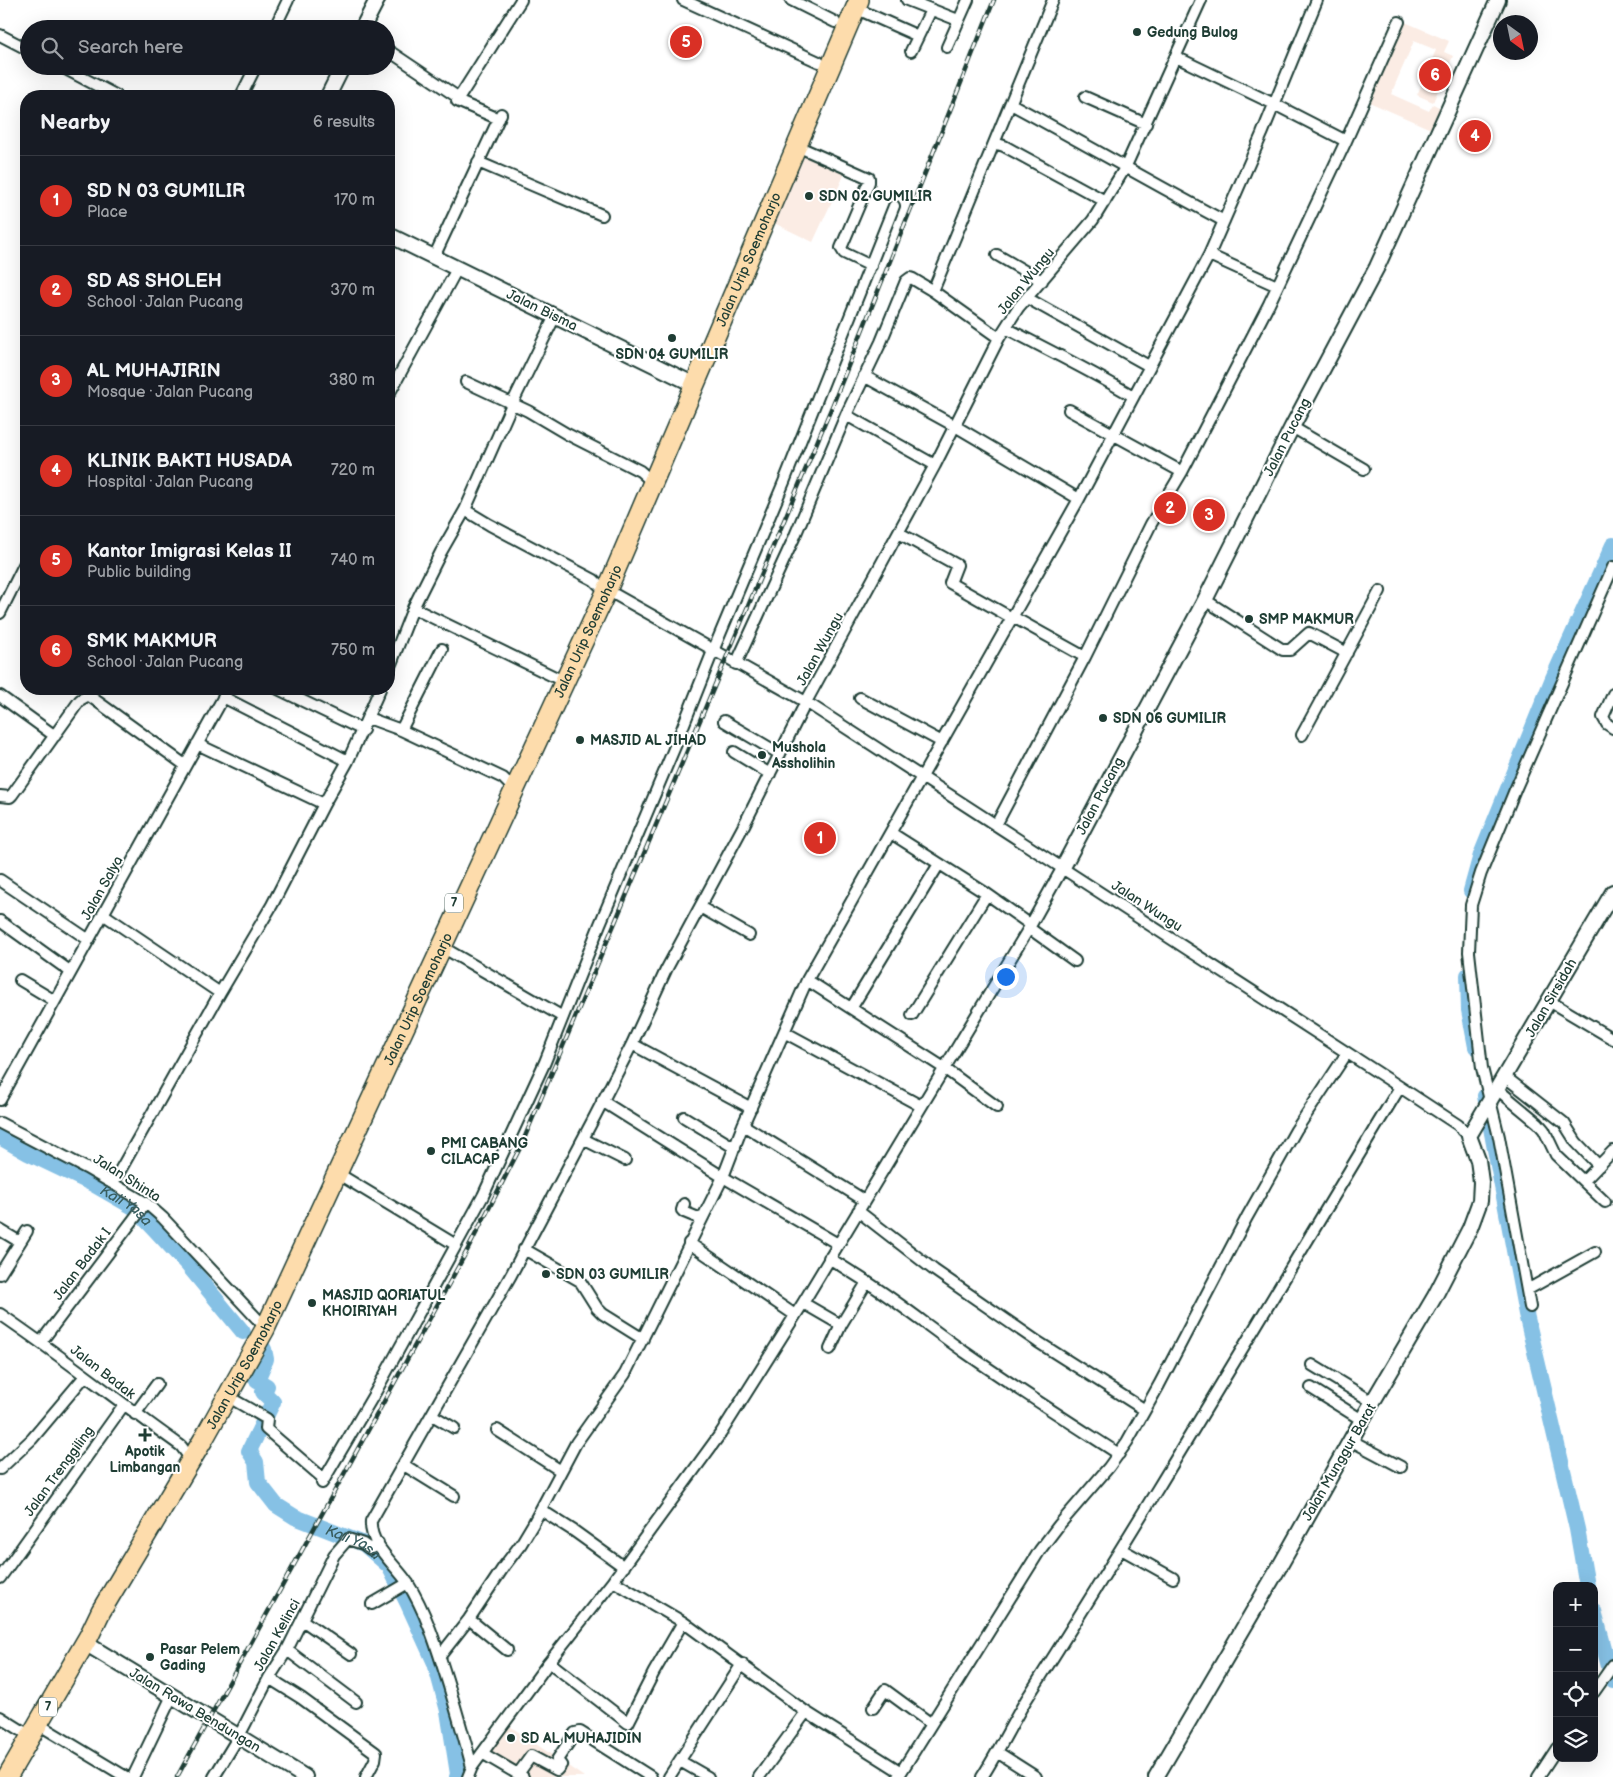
<!DOCTYPE html>
<meta charset="utf-8">
<style>
body{margin:0;font-family:"Balsamiq Sans",sans-serif;background:#20242c;color:#f1f3f6}
.controls{position:absolute;right:15px;bottom:15px;display:grid;overflow:hidden;border-radius:10px;box-shadow:0 5px 20px #0002}
.controls button{width:45px;height:45px;display:grid;place-items:center;padding:0;border:0;border-bottom:1px solid #363941;background:#171b24;color:#f1f3f6;font:25px sans-serif}
.compass{position:absolute;left:1493px;top:15px;width:45px;height:45px;border-radius:50%;background:#171b24;box-shadow:0 5px 20px #0002;rotate:147deg}
.you{position:absolute;left:1005px;top:976px;width:18px;height:18px;margin:-12px;border:4px solid #fff;border-radius:50%;background:#1a73e8;box-shadow:0 0 0 8px #1a73e833}
.badge{display:grid;place-items:center;width:32px;height:32px;border-radius:50%;background:#d93025;color:#fff;font-size:16px;font-weight:700}
.pin{position:absolute;translate:-50% -50%;border:2px solid #fff;box-shadow:0 1px 5px #0006}
.list{margin:0;padding:0;list-style:none}
h2{display:flex;justify-content:space-between;align-items:center;height:65px;margin:0;padding:0 20px;font-size:21px}
h2 small{font-size:16px;font-weight:400;color:#9ea1a6}
.list li{display:grid;grid-template-columns:32px 1fr auto;gap:15px;align-items:center;box-sizing:border-box;height:90px;padding:0 20px;border-top:1px solid #363941}
.list b{display:block;font-size:19px;white-space:nowrap}
.list p{margin:0;font-size:16px;white-space:nowrap;color:#9ea1a6}
.list em{font-size:16px;font-style:normal;color:#9ea1a6}
.icon{flex:none;width:28px;height:28px;fill:none;stroke:currentColor;stroke-width:2;stroke-linecap:round;stroke-linejoin:round}
.map{position:relative;flex:none;width:1613px;height:1777px;overflow:hidden}
.search{position:absolute;background:#171b24;box-shadow:0 5px 20px #0002;left:20px;top:20px;width:375px;height:55px;display:flex;align-items:center;gap:12px;box-sizing:border-box;padding:0 18px;border-radius:28px;color:#9ea1a6;font-size:19px}
.panel{position:absolute;background:#171b24;box-shadow:0 5px 20px #0002;left:20px;top:90px;width:375px;height:605px;border-radius:20px}
.map>svg:first-child{display:block}
.built{fill:#fbece4}
.lines{fill:none;stroke-linecap:round;stroke-linejoin:round}
.river{stroke:#86c1e5;stroke-width:16}
.street-casing{stroke:#1f3d34;stroke-width:14}
.secondary-casing{stroke:#1f3d34;stroke-width:18}
.highway-casing{stroke:#1f3d34;stroke-width:22}
.street{stroke:#fff;stroke-width:10}
.secondary{stroke:#fff;stroke-width:14}
.highway{stroke:#fddcac;stroke-width:19}
.rail-casing{stroke:#1f3d34;stroke-width:4.5}
.rail{stroke:#fff;stroke-width:2.5;stroke-dasharray:8;stroke-linecap:butt}
.poi-dot{fill:#1f3d34;stroke:#fff;stroke-width:2}
.labels{text-anchor:middle;dominant-baseline:central;stroke-width:4;stroke-linejoin:round;paint-order:stroke}
.shield{fill:#fff;stroke:#627771;stroke-width:1}
.shield-label{font-size:12px;font-weight:bold;fill:#1f3d34}
.poi-label{font-size:14px;font-weight:bold;fill:#1f3d34;stroke:#fff;text-anchor:start}
.street-label{font-size:14px;fill:#1f3d34;stroke:#fff}
.water-label{font-size:15px;font-style:italic;fill:#395e60;stroke:#fff}
</style>
<div class="map">
<svg width="1613" height="1777" viewBox="0 0 1613 1777">
<rect width="100%" height="100%" fill="#fff"/>
<filter id="ink" filterUnits="userSpaceOnUse"><feTurbulence type="fractalNoise" baseFrequency=".02" numOctaves="2"/><feDisplacementMap in="SourceGraphic" scale="10" xChannelSelector="R" yChannelSelector="G"/><feConvolveMatrix kernelMatrix="1 2 1 2 8 2 1 2 1" color-interpolation-filters="sRGB"/></filter>
<g filter="url(#ink)">
<path class="built" d="M1405 22 1449 41 1444 52 1453 56 1433 102 1417 95 1436 50 1414 41 1391 94 1429 111 1433 104 1443 109 1433 130 1369 102Z
M802 149 847 169 813 242 772 222Z
M504 1722 584 1777H528L484 1753Z"/>
<g class="lines">
<g class="river">
<path d="M1471 891 1481 855 1553 678 1613 545"/>
<path d="M1468 975 1469 1010 1476 1047"/>
<path d="M1485 1096 1526 1314 1577 1529 1587 1586"/>
<path id="s1" d="M0 1137 28 1153 93 1184 135 1208 187 1264 243 1332"/>
<path id="s2" d="M264 1349 266 1359 257 1380 267 1386 263 1392 273 1402 249 1451 256 1462 258 1482 276 1505 295 1517 364 1544 389 1566 408 1604 435 1663 448 1711 458 1774 457 1777"/>
<path d="M1594 1611 1613 1681"/>
</g>
<defs>
<path id="street" d="M683 0 819 62
M791 0 835 22
M907 0 958 20
M855 8 918 36
M274 29 288 0
M0 35 29 50
M947 47 968 0
M386 49 459 98
M911 51 931 10
M1176 57 1274 104 1346 141
M60 66 117 96
M241 96 256 66
M1085 97 1146 124
M1011 104C1082 142 1152 183 1224 221
M499 119 457 101 521 0
M994 143 1004 146 1105 201
M797 146 869 178V182L841 248 844 253 871 266
M478 162 602 215
M997 255 1042 281
M1209 255 1277 286
M434 257 501 114
M933 291 1053 0
M1027 298 1149 366
M1006 328C1048 350 1091 371 1133 396
M864 376 955 426 1079 499
M466 382 528 411 567 434 640 471 648 478
M389 394 457 269
M1069 410 1182 472
M846 415 935 465
M1292 427 1364 469
M465 510 490 525 594 580 601 587
M899 533 957 565 950 583 1012 618
M607 590 806 702 1400 1087 1458 1125 1469 1136
M1205 600 1283 650H1290L1309 633 1347 653
M413 608 559 679
M0 613 26 561
M1013 617 1085 657
M736 664 794 538 846 415 881 342 906 281 910 278 913 279 933 291 999 338
M389 669 413 608 441 552 465 510 512 404 555 316
M278 689 363 730
M1613 694 1603 717 1607 724 1613 728
M0 696 55 736
M223 697 348 761
M860 698 942 742
M368 718 401 730 503 778 509 784
M724 721 780 754
M401 730 442 649
M1302 735 1380 591
M197 744 324 804
M734 752 770 774
M0 796 10 797 12 795 80 700 87 696 91 697 185 765
M996 825 1085 657 1151 524 1182 472 1269 304 1346 141 1399 22
M891 833 987 894 1031 925
M0 880 89 940
M700 907 749 935
M103 914 220 993
M0 921 71 972
M1029 928 1075 961
M442 947 563 1017
M20 980 55 1001
M807 980 1079 499 1209 255 1262 134 1317 0
M1549 1001 1613 1039
M852 1007 939 864
M912 1015 987 894
M784 1032 921 1106
M632 1044 751 1108
M1504 1076 1564 1123 1576 1142 1599 1166
M1497 1089 1538 1123 1544 1130 1556 1155 1605 1202
M0 1100 228 689
M602 1101 723 1177 838 1244
M684 1117 735 1148
M0 1123 86 1168 146 1203 163 1218 262 1324
M743 1125 864 1200
M583 1139 625 1160
M337 1173 456 1245
M1584 1181 1613 1151
M113 1183 220 993 272 905 324 804 348 761 380 689
M684 1204 682 1210 684 1212 701 1219
M858 1211 934 1270 1038 1342 1145 1410
M0 1230 20 1242
M689 1243 795 1315
M524 1249 580 1281 597 1308 603 1314 643 1339
M829 1258 867 1282
M0 1274 27 1231
M1527 1290 1595 1252
M803 1303 841 1325
M1530 1307 1499 1137 1482 1068 1469 952 1471 905 1481 873 1515 790 1613 567
M0 1314C62 1356 120 1403 181 1446L187 1454
M41 1342 146 1203
M830 1349 841 1325 867 1282C901 1304 933 1330 966 1353 1016 1388 1068 1421 1119 1454
M1312 1365 1373 1402
M1311 1388 1362 1420
M227 1396 267 1419 266 1429 324 1479
M135 1414 157 1384
M432 1415 454 1428
M497 1430 561 1471
M1350 1440 1401 1467
M404 1465 454 1496
M0 1469 32 1439 85 1376
M322 1483 376 1391 483 1196 545 1062 600 924 676 744 713 651 784 482 894 206
M541 1510 574 1531 624 1567
M1121 1549 1173 1578
M0 1578 123 1406
M613 1581 683 1622 806 1712 901 1772
M372 1604 408 1583
M469 1619 507 1650
M302 1620 351 1654
M287 1650 356 1702
M440 1656 469 1619 505 1565 521 1544 533 1524 576 1443 625 1374 723 1177 743 1125 807 980 944 1068 997 1107
M549 1662 628 1723 654 1672 683 1622
M269 1678 301 1698 376 1753 375 1760 366 1777
M1594 1692 1613 1665
M873 1708 885 1690 930 1723
M0 1717 24 1732
M38 1724 126 1777
M997 1752 1036 1777
M482 1753 523 1777
M680 1761 708 1777
M472 1767C465 1740 457 1713 449 1686 438 1651 427 1613 407 1582 395 1564 369 1545 371 1521L511 1275 595 1116 632 1044 666 970 744 825 806 702 935 465 999 338 1018 308 1093 220 1125 168 1201 0
M518 1774 531 1756 557 1770 561 1765 557 1760 575 1733 580 1732 651 1777
M133 1777 172 1696
M214 1777 239 1736 269 1678 287 1650 334 1555 348 1539 363 1544 370 1549 378 1543
M468 1777 472 1767 549 1662 613 1581 721 1433 803 1303 1029 928 1063 867
M669 1777 742 1664
M759 1777 806 1712
M898 1777 1040 1550 1059 1525 1109 1467 1127 1442 1159 1385 1247 1217 1296 1130 1347 1053
M982 1777C998 1752 1011 1725 1026 1700 1155 1498 1276 1291 1400 1087
M1538 1777 1557 1748"/>
<path id="secondary" d="M362 29 377 0
M328 96 343 66
M389 235 695 385
M1063 867 1205 600 1292 427 1377 267 1498 0
M85 1643 305 1777
M1156 1777 1281 1564 1362 1420 1435 1296 1470 1228 1480 1201 1481 1182 1478 1160 1469 1136 1613 892"/>
<g id="highway">
<path id="s3" d="M7 1777 89 1636 101 1611 203 1440 265 1329 607 590 859 0"/>
</g>
</defs>
<use href="#street" class="street-casing"/>
<use href="#secondary" class="secondary-casing"/>
<use href="#highway" class="highway-casing"/>
<use href="#street" class="street"/>
<use href="#secondary" class="secondary"/>
<use href="#highway" class="highway"/>
<defs>
<path id="rail" d="M177 1777 468 1249 521 1146 833 404 994 0"/>
</defs>
<use href="#rail" class="rail-casing"/>
<use href="#rail" class="rail"/>
</g>
</g>
<g class="poi-dot">
<circle cx="1137" cy="32" r="5"/>
<circle cx="809" cy="196" r="5"/>
<circle cx="672" cy="338" r="5"/>
<circle cx="1249" cy="619" r="5"/>
<circle cx="1103" cy="718" r="5"/>
<circle cx="580" cy="740" r="5"/>
<circle cx="762" cy="755" r="5"/>
<circle cx="431" cy="1151" r="5"/>
<circle cx="546" cy="1274" r="5"/>
<circle cx="312" cy="1303" r="5"/>
<path d="M142.5 1427.5h5v5h5v5h-5v5h-5v-5h-5v-5h5z"/>
<circle cx="150" cy="1657" r="5"/>
<circle cx="511" cy="1738" r="5"/>
</g>
<g class="labels">
<g class="shield">
<rect x="445" y="893.5" width="18" height="19" rx="4"/>
<rect x="39" y="1697.5" width="18" height="19" rx="4"/>
</g>
<g class="shield-label">
<text x="454" y="903">7</text>
<text x="48" y="1707">7</text>
</g>
<g class="poi-label">
<text x="1147" y="32">Gedung Bulog</text>
<text x="819" y="196">SDN 02 GUMILIR</text>
<text x="672" y="354" text-anchor="middle">SDN 04 GUMILIR</text>
<text x="1259" y="619">SMP MAKMUR</text>
<text x="1113" y="718">SDN 06 GUMILIR</text>
<text x="590" y="740">MASJID AL JIHAD</text>
<text x="772" y="747">Mushola<tspan x="772" dy="16">Assholihin</tspan></text>
<text x="441" y="1143">PMI CABANG<tspan x="441" dy="16">CILACAP</tspan></text>
<text x="556" y="1274">SDN 03 GUMILIR</text>
<text x="322" y="1295">MASJID QORIATUL<tspan x="322" dy="16">KHOIRIYAH</tspan></text>
<text x="145" y="1451" text-anchor="middle">Apotik<tspan x="145" dy="16">Limbangan</tspan></text>
<text x="160" y="1649">Pasar Pelem<tspan x="160" dy="16">Gading</tspan></text>
<text x="521" y="1738">SD AL MUHAJIDIN</text>
</g>
<g class="street-label">
<text stroke="none"><textPath href="#s3" startOffset="1691">Jalan Urip Soemoharjo</textPath></text>
<text transform="translate(1026 281) rotate(-51)">Jalan Wungu</text>
<text transform="translate(542 310) rotate(26)">Jalan Bisma</text>
<text transform="translate(1287 437) rotate(-63)">Jalan Pucang</text>
<text stroke="none"><textPath href="#s3" startOffset="1286">Jalan Urip Soemoharjo</textPath></text>
<text transform="translate(820 649) rotate(-61)">Jalan Wungu</text>
<text transform="translate(1100 796) rotate(-62)">Jalan Pucang</text>
<text transform="translate(102 888) rotate(-61)">Jalan Salya</text>
<text transform="translate(1147 906) rotate(33)">Jalan Wungu</text>
<text stroke="none"><textPath href="#s3" startOffset="881">Jalan Urip Soemoharjo</textPath></text>
<text transform="translate(1551 998) rotate(-60)">Jalan Sirsidah</text>
<text transform="translate(127 1178) rotate(32)">Jalan Shinta</text>
<text transform="translate(82 1264) rotate(-53)">Jalan Badak I</text>
<text stroke="none"><textPath href="#s3" startOffset="476">Jalan Urip Soemoharjo</textPath></text>
<text transform="translate(103 1372) rotate(38)">Jalan Badak</text>
<text transform="translate(1339 1462) rotate(-60)">Jalan Munggur Barat</text>
<text transform="translate(59 1471) rotate(-54)">Jalan Trenggiling</text>
<text transform="translate(277 1635) rotate(-61)">Jalan Kelinci</text>
<text transform="translate(195 1710) rotate(31)">Jalan Rawa Bendungan</text>
</g>
<g class="water-label">
<text stroke="none"><textPath href="#s1" startOffset="144">Kali Yasa</textPath></text>
<text stroke="none"><textPath href="#s2" startOffset="269">Kali Yasa</textPath></text>
</g>
</g>
</svg>
<div class="controls">
<button>+</button>
<button>−</button>
<button><svg class="icon" aria-label="locate" viewBox="0 0 24 24"><circle cx="12" cy="12" r="6"/><path d="M12 2v4M12 18v4M2 12h4M18 12h4"/></svg></button>
<button><svg class="icon" aria-label="layers" viewBox="0 0 24 24"><path d="M12 4l9 5-9 5-9-5zM3 14l9 5 9-5"/></svg></button>
</div>
<svg class="compass" viewBox="-18 -18 36 36"><path d="M0-13l5 13h-10z" fill="#e53935"/><path d="M0 13l5-13h-10z" fill="#9ea1a6"/></svg>
<div class="you"></div>
<div class="pin badge" style="left:820px;top:838px">1</div>
<div class="pin badge" style="left:1170px;top:508px">2</div>
<div class="pin badge" style="left:1209px;top:515px">3</div>
<div class="pin badge" style="left:1475px;top:136px">4</div>
<div class="pin badge" style="left:686px;top:42px">5</div>
<div class="pin badge" style="left:1435px;top:75px">6</div>
<div class="search"><svg class="icon" aria-label="search" viewBox="0 0 24 24"><circle cx="10" cy="10" r="6"/><path d="M15 15l6 6"/></svg>Search here</div>
<section class="panel">
<h2>Nearby<small>6 results</small></h2>
<ul class="list">
<li><span class="badge">1</span><div><b>SD N 03 GUMILIR</b><p>Place</p></div><em>170 m</em></li>
<li><span class="badge">2</span><div><b>SD AS SHOLEH</b><p>School · Jalan Pucang</p></div><em>370 m</em></li>
<li><span class="badge">3</span><div><b>AL MUHAJIRIN</b><p>Mosque · Jalan Pucang</p></div><em>380 m</em></li>
<li><span class="badge">4</span><div><b>KLINIK BAKTI HUSADA</b><p>Hospital · Jalan Pucang</p></div><em>720 m</em></li>
<li><span class="badge">5</span><div><b>Kantor Imigrasi Kelas II</b><p>Public building</p></div><em>740 m</em></li>
<li><span class="badge">6</span><div><b>SMK MAKMUR</b><p>School · Jalan Pucang</p></div><em>750 m</em></li>
</ul>
</section>
</div>
